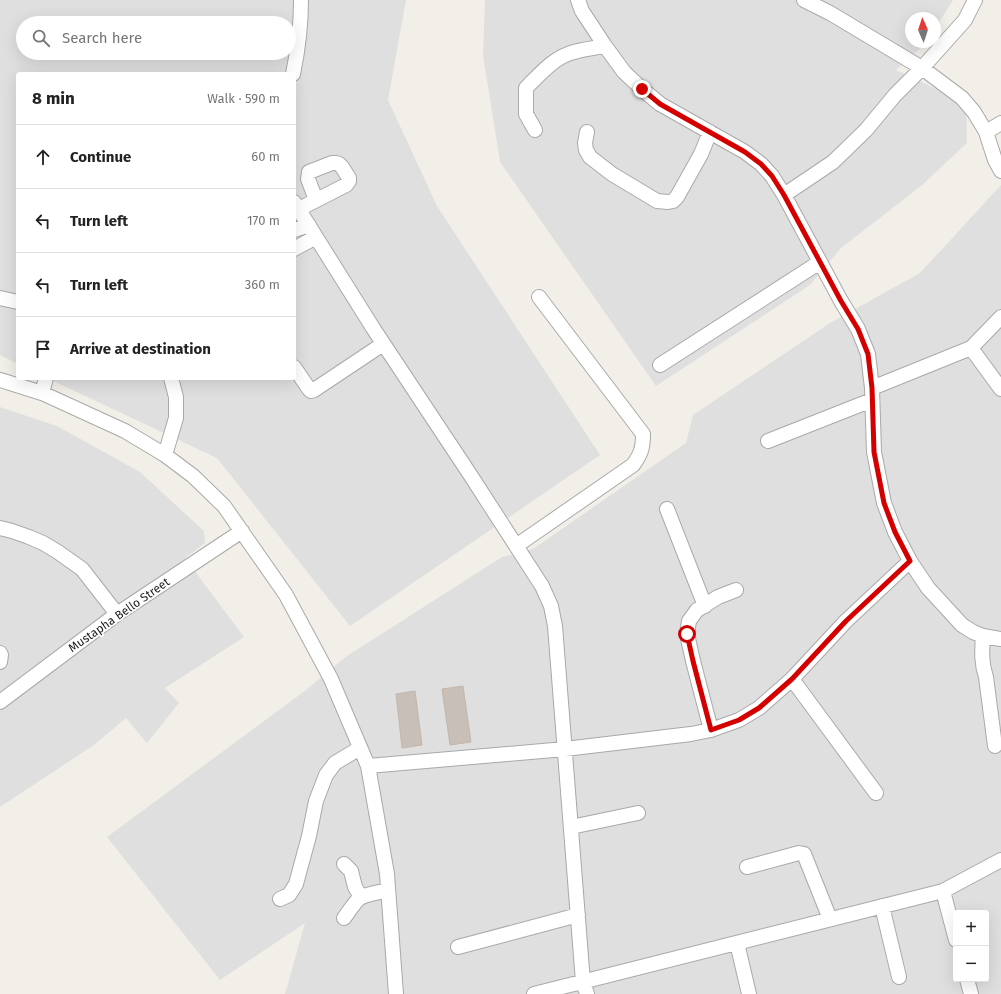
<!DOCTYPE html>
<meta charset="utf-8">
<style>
body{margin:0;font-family:"Fira Sans",sans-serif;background:#f2f2f2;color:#222}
.controls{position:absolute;right:12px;bottom:12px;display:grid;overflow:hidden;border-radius:4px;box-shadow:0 4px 16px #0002}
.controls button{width:36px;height:36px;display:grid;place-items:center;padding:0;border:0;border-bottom:1px solid #e0e0e0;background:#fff;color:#222;font:20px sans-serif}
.compass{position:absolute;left:905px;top:12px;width:36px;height:36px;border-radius:50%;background:#fff;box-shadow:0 4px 16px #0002;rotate:357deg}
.stop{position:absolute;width:12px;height:12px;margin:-9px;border:3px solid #d40000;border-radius:50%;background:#fff}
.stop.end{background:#d40000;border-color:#fff;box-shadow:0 1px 4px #0008}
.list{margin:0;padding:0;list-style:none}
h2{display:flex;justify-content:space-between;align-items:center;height:52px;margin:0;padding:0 16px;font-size:17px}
h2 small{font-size:13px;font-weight:400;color:#767676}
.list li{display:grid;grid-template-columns:26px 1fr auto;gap:12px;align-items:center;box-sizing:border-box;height:64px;padding:0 16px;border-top:1px solid #e0e0e0}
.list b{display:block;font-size:15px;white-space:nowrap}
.list em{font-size:13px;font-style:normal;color:#767676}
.icon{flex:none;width:22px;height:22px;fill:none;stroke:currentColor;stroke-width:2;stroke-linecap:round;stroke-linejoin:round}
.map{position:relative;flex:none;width:1001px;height:994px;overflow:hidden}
.search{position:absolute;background:#fff;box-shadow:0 4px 16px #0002;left:16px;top:16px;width:280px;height:44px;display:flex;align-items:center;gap:10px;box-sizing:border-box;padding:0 14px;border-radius:22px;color:#767676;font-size:15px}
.panel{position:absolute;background:#fff;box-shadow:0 4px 16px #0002;left:16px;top:72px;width:280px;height:308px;border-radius:4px}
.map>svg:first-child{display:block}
.residential{fill:#e0dfdf;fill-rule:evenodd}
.building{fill:#c7bfb8;stroke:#c4b6ab}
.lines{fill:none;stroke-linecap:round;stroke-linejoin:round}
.minor-casing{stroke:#a9a9a9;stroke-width:16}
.minor{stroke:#fff;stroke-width:14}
.route{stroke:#d40000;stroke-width:5}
.labels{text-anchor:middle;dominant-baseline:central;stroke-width:3.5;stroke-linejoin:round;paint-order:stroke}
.street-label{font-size:12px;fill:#222;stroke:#fff}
</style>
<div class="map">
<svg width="1001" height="994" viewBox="0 0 1001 994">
<rect width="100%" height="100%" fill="#f2efe9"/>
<path class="residential" d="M0 0H406L388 100 437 206 600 455 350 626 217 458 47 378H294V74H18V364L0 355ZM23 23H289V53H23Z
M485 0H953L935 29V18H911V42H927L896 70 966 103 967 143 921 186 841 248 810 285 656 386 500 162 483 55Z
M1001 185V994H285L305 923 220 980 107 837 306 690 347 656 502 557 533 549 686 443 693 415 830 323 920 273ZM956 913H986V979H956Z
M0 407 57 426 140 472 204 531 205 543 185 558 244 637 165 688 179 703 147 743 126 718 94 745 0 807Z"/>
<path class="building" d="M463 686 471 742 450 745 442 689Z
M415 691 422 745 402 748 396 694Z"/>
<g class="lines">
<defs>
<path id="minor" d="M578 0 582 11 605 46 624 72 642 89 660 104 745 152 761 164 772 176 784 195 841 301 858 329 868 354 872 388 874 452 884 503 895 532 910 561 928 588 962 625 973 632 983 636 1001 639
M804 0 830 13 922 68 962 98 974 112 986 132 1001 123
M293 74C298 50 301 25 301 0
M535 130 526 114V88C540 74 554 57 574 52 584 49 595 48 605 46
M587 132 585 143 586 150 590 157 612 174 657 201 668 202 673 201 677 197 701 154 710 132
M986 132 995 160 1001 171
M784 195 833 162 866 130 895 95 922 68 965 20 975 0
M294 202 373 328 471 476 542 586 551 606 555 626 583 982 587 994
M299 209 346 185 349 181V178L342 167 339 164 336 163H332L309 172 308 179 316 200
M294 230 309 225
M294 249 316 237
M0 298 18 302
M971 348 1001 389
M660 365 820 262
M294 367 309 389 311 391 314 390 383 344
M0 380 42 393 125 431 165 455 193 476 224 506 286 595 331 679 368 766 387 874 396 994
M872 388 971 348 1001 317
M42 393 46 378
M768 441 872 400
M165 455 176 418V397L171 378
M667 509 705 606
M0 528 12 531 29 537 43 543 58 552 82 569 117 614
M516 546 633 465C641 454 643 448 643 434L539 297
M983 636C982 651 981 662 986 677L995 746
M0 653 1 655 0 662
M792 679 876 793
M0 702 117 614 242 531
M711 730 693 661 687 634 689 621 697 610 718 597 736 590
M368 766 565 749 691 734 711 730 739 720 759 708 792 679 846 621 910 561
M571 827 638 813
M344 864 351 871 355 887 361 897
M747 867 799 853 804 854 830 919
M943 891 956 940
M280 899 289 895 296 884 309 836 316 801 326 775 335 763 360 748
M882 906 899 977
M344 918C348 913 356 900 360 898 366 894 381 892 388 890
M737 943 749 994
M458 947 578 915
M967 979 971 994
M534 994 943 891 1001 860"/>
</defs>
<use href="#minor" class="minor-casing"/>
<use href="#minor" class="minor"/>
</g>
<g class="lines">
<path class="route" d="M642 89 660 104 745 152 761 164 772 176 784 195 841 301 858 329 868 354 872 388 874 452 884 503 895 532 910 561 846 621 792 679 759 708 739 720 711 730 693 661 687 634"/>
</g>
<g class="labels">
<g class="street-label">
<text transform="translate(119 615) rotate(-35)">Mustapha Bello Street</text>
</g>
</g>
</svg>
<div class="controls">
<button>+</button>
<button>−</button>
</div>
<svg class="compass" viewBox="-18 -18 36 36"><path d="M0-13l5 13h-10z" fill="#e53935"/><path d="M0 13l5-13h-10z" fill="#767676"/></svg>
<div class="stop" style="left:687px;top:634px"></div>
<div class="stop end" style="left:642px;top:89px"></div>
<div class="search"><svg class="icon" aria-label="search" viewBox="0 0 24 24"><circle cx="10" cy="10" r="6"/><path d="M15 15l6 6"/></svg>Search here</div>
<section class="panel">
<h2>8 min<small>Walk · 590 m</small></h2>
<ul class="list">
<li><svg class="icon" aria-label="ahead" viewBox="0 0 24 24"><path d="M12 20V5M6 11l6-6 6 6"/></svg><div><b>Continue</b></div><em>60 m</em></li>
<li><svg class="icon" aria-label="left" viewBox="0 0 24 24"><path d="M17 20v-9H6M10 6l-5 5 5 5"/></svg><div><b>Turn left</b></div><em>170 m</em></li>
<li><svg class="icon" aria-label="left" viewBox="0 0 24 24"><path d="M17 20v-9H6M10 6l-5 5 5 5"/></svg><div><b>Turn left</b></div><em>360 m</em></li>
<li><svg class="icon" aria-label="arrive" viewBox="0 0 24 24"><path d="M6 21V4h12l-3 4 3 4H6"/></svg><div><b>Arrive at destination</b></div></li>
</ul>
</section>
</div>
